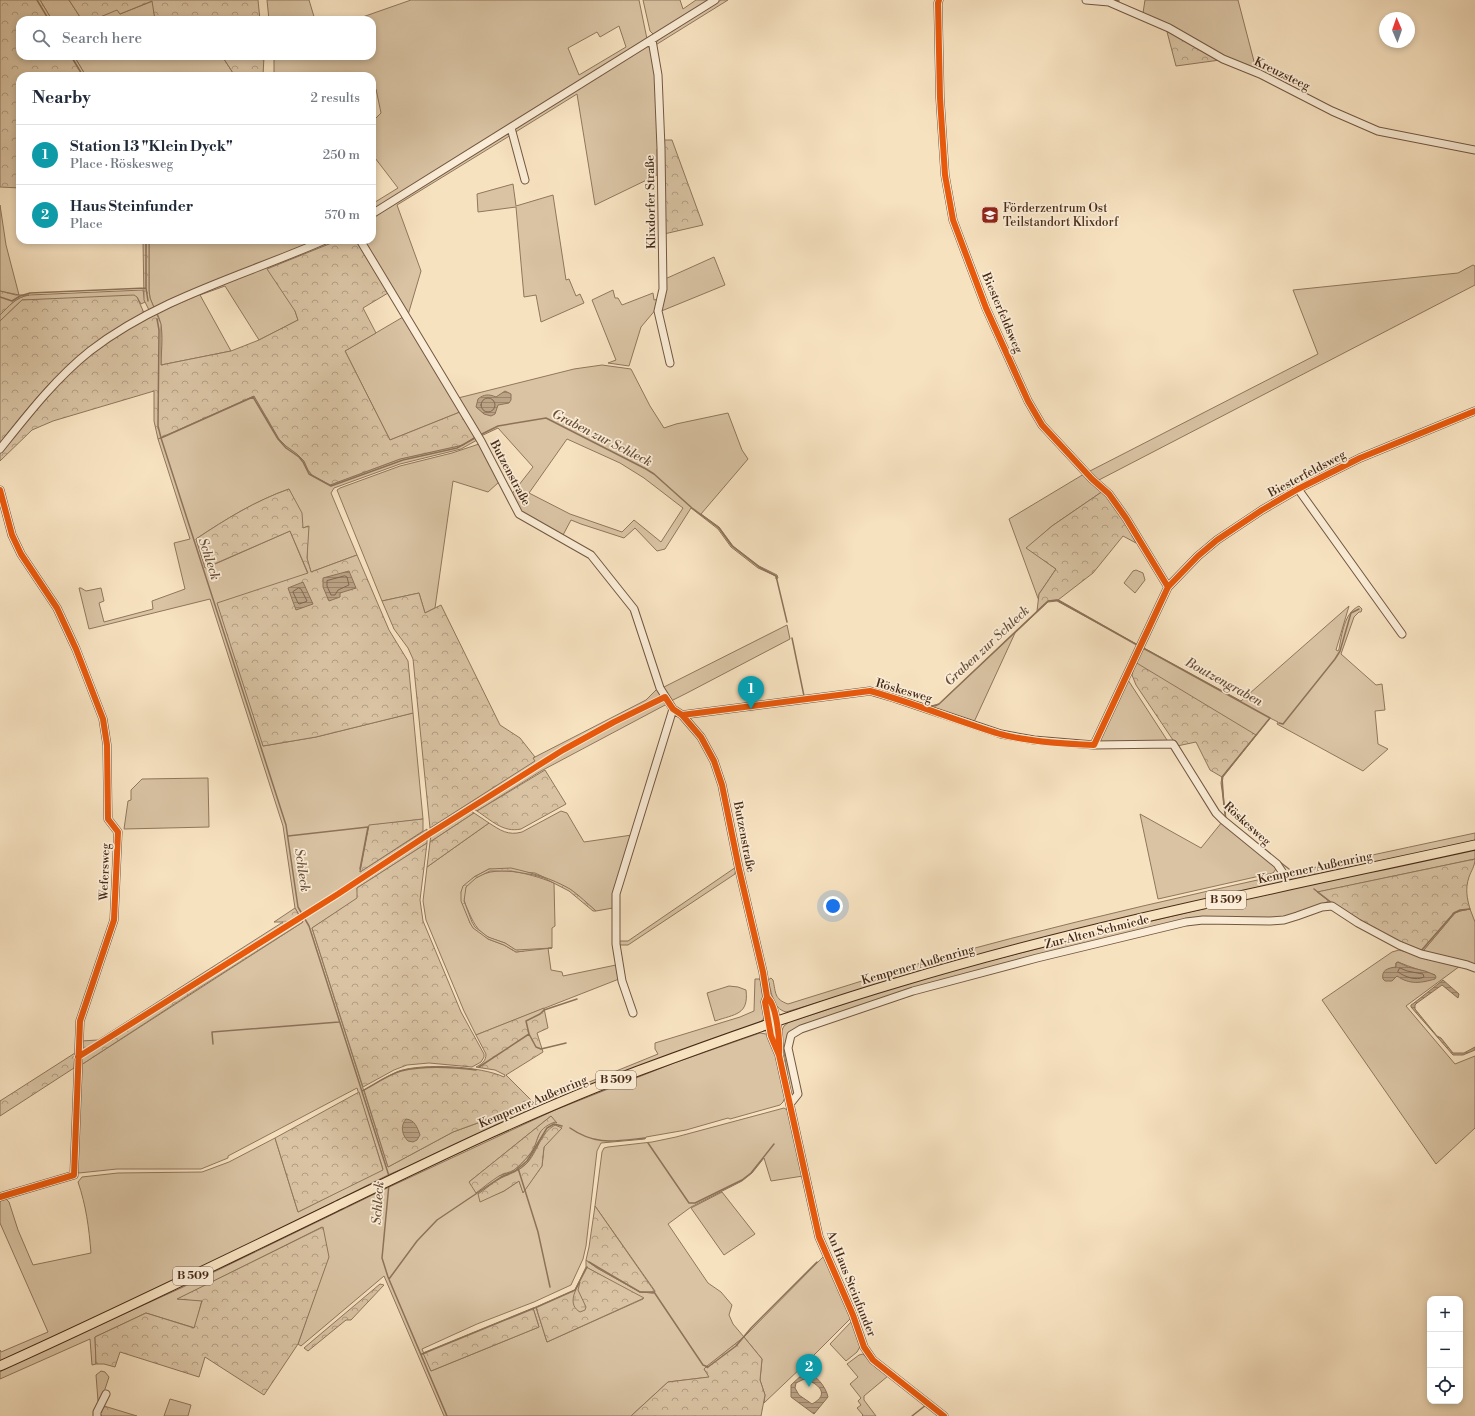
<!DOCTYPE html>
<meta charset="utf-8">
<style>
body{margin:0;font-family:"Libre Bodoni",serif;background:#f6f6f7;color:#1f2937}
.controls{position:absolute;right:12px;bottom:12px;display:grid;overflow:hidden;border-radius:8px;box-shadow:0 2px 6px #0003}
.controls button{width:36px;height:36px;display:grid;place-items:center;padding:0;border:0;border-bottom:1px solid #e0e1e3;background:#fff;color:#1f2937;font:20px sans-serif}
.compass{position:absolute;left:1379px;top:12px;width:36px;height:36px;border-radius:50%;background:#fff;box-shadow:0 2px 6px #0003;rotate:358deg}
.you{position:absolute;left:833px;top:906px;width:14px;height:14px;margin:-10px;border:3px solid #fff;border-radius:50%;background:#1a73e8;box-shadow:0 0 0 6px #1a73e833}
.badge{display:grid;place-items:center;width:26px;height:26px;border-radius:50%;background:#8f2418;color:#fff;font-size:13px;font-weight:700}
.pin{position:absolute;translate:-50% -33px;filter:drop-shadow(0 1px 2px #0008)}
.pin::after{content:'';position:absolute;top:21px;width:14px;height:12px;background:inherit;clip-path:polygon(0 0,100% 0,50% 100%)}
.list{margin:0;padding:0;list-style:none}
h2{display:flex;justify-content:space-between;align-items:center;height:52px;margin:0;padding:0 16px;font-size:17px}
h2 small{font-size:13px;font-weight:400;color:#747a83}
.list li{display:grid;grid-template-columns:26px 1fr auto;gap:12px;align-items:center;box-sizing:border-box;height:60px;padding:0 16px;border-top:1px solid #e0e1e3}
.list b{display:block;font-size:15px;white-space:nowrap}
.list p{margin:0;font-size:13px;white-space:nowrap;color:#747a83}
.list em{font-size:13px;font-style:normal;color:#747a83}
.icon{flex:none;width:22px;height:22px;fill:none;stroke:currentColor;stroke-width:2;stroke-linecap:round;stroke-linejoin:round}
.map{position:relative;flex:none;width:1475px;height:1416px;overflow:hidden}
.search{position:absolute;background:#fff;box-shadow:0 2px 6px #0003;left:16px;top:16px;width:360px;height:44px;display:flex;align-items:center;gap:10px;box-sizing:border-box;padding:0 14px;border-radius:12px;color:#747a83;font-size:15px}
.panel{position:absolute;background:#fff;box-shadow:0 2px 6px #0003;left:16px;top:72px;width:360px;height:172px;border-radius:12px}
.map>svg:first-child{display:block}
.green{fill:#d9c3a3;stroke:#90765c;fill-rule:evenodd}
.forest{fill:url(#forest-crowns);stroke:#90765c}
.wetland{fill:url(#wetland-marsh);stroke:#90765c}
.water{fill:url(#water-rules);stroke:#8d7259;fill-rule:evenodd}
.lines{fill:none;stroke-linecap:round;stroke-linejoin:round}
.shore{stroke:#81664e;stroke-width:1}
.stream{stroke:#8d7259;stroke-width:1.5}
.minor-casing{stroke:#735740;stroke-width:9}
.major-casing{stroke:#472916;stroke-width:11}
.minor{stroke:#faecd6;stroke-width:7}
.major{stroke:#f7e2c0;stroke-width:9}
.cycleway-casing{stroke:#faecd6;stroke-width:8}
.cycleway{stroke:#e8590c;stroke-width:6}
.labels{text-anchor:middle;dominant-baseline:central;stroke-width:3.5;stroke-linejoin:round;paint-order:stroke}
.shield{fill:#faecd6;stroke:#7d6450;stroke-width:1}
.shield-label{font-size:11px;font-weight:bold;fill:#472916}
.street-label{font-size:12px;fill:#472916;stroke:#faecd6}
.poi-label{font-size:12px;fill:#472916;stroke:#faecd6;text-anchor:start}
.water-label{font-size:13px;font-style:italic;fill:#6a4e38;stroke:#faecd6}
</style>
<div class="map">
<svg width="1475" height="1416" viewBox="0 0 1475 1416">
<defs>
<pattern id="forest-crowns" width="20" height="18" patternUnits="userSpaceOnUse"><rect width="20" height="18" fill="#d9c3a3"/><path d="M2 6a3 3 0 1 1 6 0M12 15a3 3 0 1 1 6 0" fill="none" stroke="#b29e84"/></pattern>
<pattern id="wetland-marsh" width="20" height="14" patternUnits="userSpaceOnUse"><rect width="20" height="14" fill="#d9c3a3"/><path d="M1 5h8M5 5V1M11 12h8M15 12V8" fill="none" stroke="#b29e84"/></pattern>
<pattern id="water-rules" width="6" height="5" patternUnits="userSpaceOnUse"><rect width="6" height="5" fill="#bba386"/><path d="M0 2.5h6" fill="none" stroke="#9a856d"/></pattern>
</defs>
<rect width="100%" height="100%" fill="#f7e2c0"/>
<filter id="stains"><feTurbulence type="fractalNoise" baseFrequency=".005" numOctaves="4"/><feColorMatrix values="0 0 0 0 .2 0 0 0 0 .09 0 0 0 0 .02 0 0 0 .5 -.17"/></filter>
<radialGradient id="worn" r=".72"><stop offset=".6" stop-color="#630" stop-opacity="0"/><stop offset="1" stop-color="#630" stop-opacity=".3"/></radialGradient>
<path class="green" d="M40 0H69L82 20H52Z
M267 0H309L315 20H269Z
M411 0H639L647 39 372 211V204L398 188 372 154V122L381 113 376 89 372 90V76H274V56H372V20H354ZM619 26 626 47 579 75 568 48 597 32 600 37Z
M643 0H680L683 9 696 0H710L654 35 650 31Z
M721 0H728L654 46 658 40Z
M1145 0H1238L1256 69 1223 56 1143 13Z
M153 1 155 20H93L117 9 120 14Z
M646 46 651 48 654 57 659 149H657V175L595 205 577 94 514 133 516 128Z
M74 56H222L235 76H86Z
M508 133 511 135 397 205 421 271 408 315 363 240H372V218Z
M513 184 516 206 553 195 566 280 569 279 576 296 580 294 584 303 541 322 536 295 524 297 516 207 478 212 477 194Z
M0 205 6 245 19 295 0 291Z
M149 240H319L154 308 150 298 149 290Z
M333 240H339L332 243 295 311 298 320 259 340 225 286 200 295 231 351 161 365C161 348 165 329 157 313L220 286Z
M714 257 725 285 659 312 665 279Z
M1473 265 1475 266V285L1097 481 1088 472 1318 354 1293 290 1458 273Z
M143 290 145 302 141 304 137 297 22 300 0 321V315C9 306 16 297 29 295Z
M613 290 615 298H618L622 305 653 293 654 300 659 299 657 308 641 327 629 366 608 363 616 360 592 300Z
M403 317 460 412 390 440 345 351Z
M602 365 631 369 650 406 664 428 676 424 728 413 742 450 748 459 701 514 719 527 733 546 759 566 777 575 778 578 776 579V576L758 568 731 547 718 529 691 508 665 549 657 551 635 528 624 538 581 524 571 520 563 535 520 512 511 495 533 467 498 428 481 436 458 398 574 369ZM567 439 620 463 644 478 683 508 661 542 634 520 622 532 570 514 529 493Z
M254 396 279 439 286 446 297 454 304 461 308 470 312 475 330 485 400 459 463 445 475 437 477 440 461 449 400 464 334 488 331 493 357 555 311 572 307 559 308 526 303 528 289 489C255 501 226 519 196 539L206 568 290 531 308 574 263 746 316 737 413 713 423 819 369 826 360 872 427 829V834L305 913 306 915 427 837V843L357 888 358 898 312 928 388 1167 453 1132 527 1105 535 1104 658 1054 655 1049V1043L740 1017 754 1011 755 979H760L765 1013 763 1020 758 1023 464 1143 390 1174 175 1281 0 1361V1350L1 1352 48 1332 0 1223V1199L5 1198 9 1202 18 1230 33 1265 91 1253C89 1228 86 1205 78 1182L82 1177 118 1173 202 1172 229 1162 275 1138 298 1212 383 1169 357 1088 228 1156V1158L201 1169H117L79 1173 76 1171 81 1065 303 922 295 908 283 826 210 599 89 629 79 588H81L86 591 101 588 104 601 99 603 104 622 153 609 152 601 185 589 174 543 190 539 158 439Z
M479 444 499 482 488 492 453 481 435 608 425 613 419 593 382 601 337 490 340 488 400 466 452 453Z
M1084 474 1103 491 1052 526 1027 548 1056 569 1039 594V601L1009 519Z
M1136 570 1143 573 1145 580 1135 593 1124 583 1133 571Z
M1057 599 1138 645 1057 601 1048 602 1015 633 974 722 936 710 931 706 869 688 863 690 804 696 869 688 931 706 939 704 1048 601Z
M1349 606 1336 650 1338 651 1339 649C1342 634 1344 613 1359 606L1362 609 1361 612H1359L1354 617 1341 654 1376 685 1382 684 1385 710 1375 711 1378 744 1388 749 1363 771 1277 724 1278 722 1270 718 1223 777 1222 784 1226 820 1221 783 1222 777 1226 772 1135 662 1142 647 1241 701Z
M787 625 790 639 687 693 671 701 662 688Z
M1128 680 1167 740 1166 743 1098 742Z
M657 689 667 704 541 771 477 811 474 809 541 765 540 763 431 832 430 828 534 761 533 758 646 700Z
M208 778 209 827 124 829 128 801 131 800V790L142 779Z
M471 811 474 813 430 842 431 835Z
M561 811 567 813 584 842 632 835 613 908 596 911 571 890 535 873 489 869 474 877 461 892 470 923 488 939 504 945 516 952 524 951C522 951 518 951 515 950 512 948 508 945 505 943 500 941 495 940 490 938 477 932 472 920 467 908 464 902 462 893 466 887 486 860 529 873 554 883L555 926 552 928V948H548L551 970 562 972 563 976 616 965 619 979 476 1035 464 1011 426 920 423 901 427 867 489 823C500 830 508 836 522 832Z
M1140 814 1201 848 1222 822 1275 864 1276 869 1273 873 1158 899Z
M1475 833V842L951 963 786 1012C772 1008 772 993 768 980L771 978 773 980C776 993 774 999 788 1004 840 988 892 971 945 956 1120 908 1298 871 1475 833Z
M1475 848V859L1318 892 1329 901 1296 915 1283 918H1203L913 989 789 1036 796 1093 793 1095 790 1091 781 1032 784 1026 789 1022C831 1009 872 993 914 981 1099 930 1287 890 1475 848Z
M736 867 735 874 628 945H619L618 941H628Z
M1470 909 1475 922V966L1423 951 1455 913 1460 911Z
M1399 950 1460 966 1406 1006 1455 1064 1475 1056V1128L1436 1164 1322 1000 1392 952ZM1398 962C1410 967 1423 971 1435 975L1397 976 1395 978 1396 963Z
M729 986 738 987 746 990C749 1015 735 1014 715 1021L707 993Z
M760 1033 766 1034 771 1040 773 1046 786 1095 783 1102 780 1105 730 1119 728 1118 686 1130 646 1137 645 1139 601 1143 597 1151 586 1246 583 1259 571 1285 534 1302 477 1324 422 1349 431 1371 539 1327 533 1308 536 1307 547 1342 643 1299 586 1267V1260L597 1268 640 1292 654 1293 655 1291 595 1206 602 1152 604 1148 608 1147 652 1142 676 1137 784 1108 789 1111 803 1176 771 1181 764 1158 752 1173 742 1181 691 1207 668 1224 708 1283 721 1292 732 1305 729 1315 733 1324 744 1337 824 1256 851 1318 805 1364 764 1403 765 1395 760 1380 762 1359 744 1337 708 1366V1369H704L710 1377 668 1382 631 1416H444L384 1276 301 1346 298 1344 328 1257 322 1227 178 1299 202 1300 195 1328 146 1313 95 1337 96 1364 92 1365 90 1339 0 1379V1370L181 1288 385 1189 555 1110 674 1063ZM551 1116 555 1122C552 1123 549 1124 546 1125 539 1130 538 1139 534 1146 532 1152 524 1162 519 1166 506 1177 486 1178 469 1182ZM561 1128 544 1147 542 1166 523 1192 519 1181 504 1191 480 1201 501 1178 516 1172 528 1162 539 1143Z
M722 1192 755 1234 724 1255 691 1208Z
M852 1321 861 1345 857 1352 846 1361 830 1344Z
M863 1354 875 1367 888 1376 864 1396V1400L876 1416H862L863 1415 857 1408 861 1405 858 1401 861 1398 850 1384 858 1377 847 1364 859 1355Z
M101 1371 105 1372 109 1377 101 1401H98L96 1375Z
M170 1399 191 1405 188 1416H164Z"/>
<path class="forest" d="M0 0H40L52 20H20V56H74L86 76H20V188L0 187Z
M69 0H258L260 20H155L152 1 120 14 117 10 93 20H82Z
M1166 28 1220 60 1176 66Z
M222 56H264L263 76H235Z
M663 140H672L703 225 664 234Z
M143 240H149V290L150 298 161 324V365L231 351 259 340 298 320 295 311 267 269 339 240H356L388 293 363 308 376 333 345 351 390 440 460 412 475 437 463 445 400 459 330 485 312 475 308 470 304 461 297 454 286 446 279 439 254 396 158 439 154 421V391L53 421 32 430 0 461V452C34 411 68 367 114 337 126 329 139 323 152 316L144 300Z
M0 291 16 295H29C16 297 9 306 0 315Z
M134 295 137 297 144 313C123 326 102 338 83 353 50 379 25 411 0 443V321L22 300Z
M289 489 302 513 303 528 309 526 307 558 311 572 357 555 389 630 408 661 413 713 316 737 263 746 217 603 308 573 290 531 205 568 196 539C226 519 255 501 289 489Z
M1103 491 1123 518 1136 543 1123 536 1093 573 1058 600 1048 601 1037 611 1039 594 1056 569 1026 548 1052 526Z
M419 593 425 613 441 605 500 725 520 738 535 757 533 758 535 761 430 828 413 659 408 648 394 629 382 601Z
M1135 662 1256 735 1222 777 1210 770 1196 742 1177 746 1136 685 1132 675Z
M545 770 566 804 521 829C503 833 491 820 477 811Z
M474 813 489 823 427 867 430 842Z
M423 819V831L360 872 369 825Z
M427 843 420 900 423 921 461 1012 484 1054V1057L481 1062 472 1067 429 1063 407 1065 394 1070 363 1087 312 928 357 898V888Z
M1475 859C1475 866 1471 871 1469 877 1465 889 1467 898 1470 909L1460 911 1455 913 1423 951 1415 950 1343 912 1317 892Z
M511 868C532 873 551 878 570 889 579 895 588 904 596 911H593L569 891 544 878 534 875 511 871H490L476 878 466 887 464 901 472 922 475 927 488 937 505 943 516 950 552 948 516 952 504 945 488 939 473 928 470 923 461 901V892L463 886 474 877 489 869Z
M295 908 303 922 199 988 81 1065V1041L98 1040 283 922H274Z
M544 1008 548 1028 537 1033 543 1052 506 1075 535 1104 527 1105 453 1132 388 1167 364 1090C375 1084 387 1076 399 1071 423 1063 481 1066 504 1077L505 1075 495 1070 476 1067C482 1064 486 1061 486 1054L476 1035Z
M75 1053 74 1068 0 1116V1101Z
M359 1092 383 1170 298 1212 275 1138Z
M551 1116 557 1123 555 1122C533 1130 541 1141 529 1155 525 1160 519 1166 514 1170 509 1173 504 1173 499 1176 491 1181 484 1187 476 1193L469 1182Z
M555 1125 562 1128 544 1147 542 1166 523 1193 519 1181 504 1191 480 1202 478 1194C486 1189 493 1182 501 1178 511 1173 520 1171 528 1162 537 1152 541 1132 555 1125Z
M595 1206 655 1292 653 1293 640 1292 597 1268 586 1260 589 1247Z
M323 1227 329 1257 298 1344 264 1395 205 1357 199 1377 120 1352 115 1367 104 1364H96L95 1337 146 1313 194 1328 202 1301 177 1299Z
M586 1267 644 1298 547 1342 536 1307 575 1290Z
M380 1284 384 1285 351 1320H346L308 1351 304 1348Z
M533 1308 539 1327 431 1371 423 1353Z
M744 1337 762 1359 760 1380 765 1395 761 1416H631L668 1382 709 1377 704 1369 706 1367 708 1368 707 1366Z
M104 1406 137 1416H99Z"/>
<path class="wetland" d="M580 1282 578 1290 586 1307 585 1310 580 1312C568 1305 574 1292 580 1282Z"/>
<path class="water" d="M505 391 511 394V400L509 403 498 405 495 414 491 416 484 414 476 407 478 399C484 394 489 394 496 397Z
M349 571 356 588 340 593V597L329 601 323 587V578Z
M303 582 313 604 296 610 288 588Z
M1398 962 1408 967 1425 971 1435 975 1436 977 1435 979C1421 983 1410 985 1397 976L1392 981H1385L1383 979C1381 970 1388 968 1396 967V963Z
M1443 980 1459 994 1458 998 1442 985 1417 1003 1415 1005V1009L1437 1036 1441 1038 1453 1053H1464L1475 1047V1050L1463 1055H1453L1411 1007V1005L1414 1003Z
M406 1119C415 1120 417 1127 420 1135L417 1140 413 1142 408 1141C402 1135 400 1126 406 1119Z
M805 1372C816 1374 826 1387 828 1397L814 1414 791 1397V1385ZM804 1379C818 1383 831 1394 812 1404L799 1395 795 1388 796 1383Z"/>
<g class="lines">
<path class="shore" d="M481 405a7 7 0 1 1 14 0a7 7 0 1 1-14 0Z
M345 576 347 577 349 585 338 590 335 595H331L327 586V581Z
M299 588 301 589 307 601 305 602 299 604 298 603 293 592Z
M1400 968 1407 971 1423 974 1424 977C1416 981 1405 977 1398 972Z"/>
<path class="stream" d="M37 0 49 20
M1115 0 1119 1
M71 56 83 76
M146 240V288L148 301
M0 297 12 301 20 296 30 293 146 288
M157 319 159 330 158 426 161 438 286 825 298 907 309 926 389 1176
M480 435 498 426 546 418 646 469 654 474 692 508 719 528 732 546 759 567 776 576 787 622
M161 438 253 397 278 439 286 448 299 457 303 462 309 474 331 486 403 460 457 448 475 438
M792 638 804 696
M1143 648 1270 718 1222 777 1224 807 1226 819
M913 701C922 704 931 709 939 704L1048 601 1057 600 1137 645
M1279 723 1283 724 1335 659 1340 651 1351 613 1359 609
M288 836 368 827 360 869
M1276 859 1289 869
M1314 889 1332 903
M1420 952 1454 913 1460 910 1470 909
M529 1034 536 1047 541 1049 566 1043
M213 1044 212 1032 339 1022
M479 1067 529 1034 526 1021 540 1014 544 1010 577 999
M362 1091C374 1085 387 1075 401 1071 425 1065 452 1067 476 1070
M570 1128C596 1146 615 1141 645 1138
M648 1143 689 1203H695L742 1180 751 1173 774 1144
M518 1168 538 1232 550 1287
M389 1184 382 1258 388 1277 447 1416
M589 1262 640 1292H654L703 1365 708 1367 736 1346 751 1328 817 1262
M389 1279 417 1241 437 1220 501 1177 515 1171 527 1161 547 1128 554 1124 562 1126
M422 1354 537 1307 575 1290 587 1267
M912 1416 926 1405"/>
<defs>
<path id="minor" d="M939 0 938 3 940 98 945 175 953 220 986 308 1028 401 1042 425 1092 479 1109 494 1126 518 1168 587
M1086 0 1109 2 1169 28 1223 59 1260 74 1332 111 1378 131 1475 150
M652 40 658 75 661 148 663 289 658 311 670 363
M511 128 525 180
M372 214 715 0
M360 240 481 441 519 514 591 555 634 609 660 688 673 709 682 715 701 737 714 761 722 785 739 869 763 972 767 997 765 1002 771 1036 779 1055
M0 449C28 414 55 379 90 351 160 297 246 275 325 240
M1298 489 1402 634
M0 490 12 535 21 554 57 608 76 649 103 719 107 745 108 819 118 832 114 920 80 1021 74 1175 0 1197
M682 715 870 691 894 698 1001 734 1034 740 1094 745 1173 744 1216 813 1223 820 1277 864 1283 873
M1094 745 1168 587 1198 556 1217 540 1262 510 1298 489 1360 458 1475 411
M767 997C777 1007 780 1041 779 1055L819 1237 853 1315 864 1347 873 1360 944 1416
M633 1013 622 981 616 944V894L673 709
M790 1104 798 1094 788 1048 791 1035 801 1029 913 991 1037 958 1186 922 1203 920 1270 921 1284 920 1297 916 1322 907 1332 906 1358 923 1399 945 1421 954 1467 965 1475 968
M97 1416V1412L106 1394"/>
<path id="major" d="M0 1366C113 1315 224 1261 335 1207 434 1159 534 1110 638 1071 724 1039 811 1008 899 982 1088 925 1283 887 1475 845"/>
</defs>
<use href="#minor" class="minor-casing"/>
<use href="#major" class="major-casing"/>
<use href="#minor" class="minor"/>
<use href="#major" class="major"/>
<defs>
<path id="cycleway" d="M939 0 938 3 940 98 945 175 953 220 986 308 1028 401 1042 425 1092 479 1109 494 1126 518 1168 587
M0 490 12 535 21 554 57 608 76 649 103 719 107 745 108 819 118 832 114 920 80 1021 74 1175 0 1197
M682 715 870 691C914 703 957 721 1000 734 1029 742 1065 744 1094 745L1168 587 1198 556 1217 540 1262 510 1298 489 1360 458 1475 411
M768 998C777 1007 780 1042 779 1055L819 1237 853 1315 864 1347 873 1360 944 1416
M78 1057 338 894 429 834 563 750 614 722 665 697 673 709 682 715 701 737 714 761 722 785 739 869 763 972 767 997 765 1002 771 1036 779 1055"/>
</defs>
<use href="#cycleway" class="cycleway-casing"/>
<use href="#cycleway" class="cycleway"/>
</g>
<defs>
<symbol id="school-square" viewBox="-11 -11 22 22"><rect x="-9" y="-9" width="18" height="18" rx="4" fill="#8f2418" stroke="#faecd6"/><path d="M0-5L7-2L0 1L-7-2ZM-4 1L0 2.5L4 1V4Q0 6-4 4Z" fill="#fff"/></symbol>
</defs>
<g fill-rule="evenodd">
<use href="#school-square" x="980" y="205" width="20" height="20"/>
</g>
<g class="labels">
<g class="shield">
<rect x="1206" y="891" width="40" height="18" rx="3"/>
<rect x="596" y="1071" width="40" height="18" rx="3"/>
<rect x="173" y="1267" width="40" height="18" rx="3"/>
</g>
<g class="shield-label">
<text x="1226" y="900">B 509</text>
<text x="616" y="1080">B 509</text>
<text x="193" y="1276">B 509</text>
</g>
<g class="street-label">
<text transform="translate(1282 74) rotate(26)">Kreuzsteeg</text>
<text transform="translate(651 202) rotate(-91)">Klixdorfer Straße</text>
<text transform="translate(1002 313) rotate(67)">Biesterfeldsweg</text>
<text transform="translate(510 473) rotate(62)">Butzenstraße</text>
<text transform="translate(1307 474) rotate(-28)">Biesterfeldsweg</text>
<text transform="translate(904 691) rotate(16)">Röskesweg</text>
<text transform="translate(1247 824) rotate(42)">Röskesweg</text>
<text transform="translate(744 837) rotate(79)">Butzenstraße</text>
<text transform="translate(1315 868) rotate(-12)">Kempener Außenring</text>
<text transform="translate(105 872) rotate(-88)">Wefersweg</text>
<text transform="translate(1097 932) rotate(-14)">Zur Alten Schmiede</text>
<text transform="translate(918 965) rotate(-16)">Kempener Außenring</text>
<text transform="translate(533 1102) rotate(-23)">Kempener Außenring</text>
<text transform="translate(851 1284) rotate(68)">An Haus Steinfunder</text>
</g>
<g class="poi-label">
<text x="1003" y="208">Förderzentrum Ost<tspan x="1003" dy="14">Teilstandort Klixdorf</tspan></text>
</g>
<g class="water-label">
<text transform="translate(602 438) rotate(27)">Graben zur Schleck</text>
<text transform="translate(209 559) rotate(72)">Schleck</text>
<text transform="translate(987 646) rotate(-43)">Graben zur Schleck</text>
<text transform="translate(1224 682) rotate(29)">Boutzengraben</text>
<text transform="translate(302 870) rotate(82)">Schleck</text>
<text transform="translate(378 1203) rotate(-86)">Schleck</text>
</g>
</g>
<rect width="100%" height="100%" filter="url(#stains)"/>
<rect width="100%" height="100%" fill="url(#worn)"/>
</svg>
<div class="controls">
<button>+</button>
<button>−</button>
<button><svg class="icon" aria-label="locate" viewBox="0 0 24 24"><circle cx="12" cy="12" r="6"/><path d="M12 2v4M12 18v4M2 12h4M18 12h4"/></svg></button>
</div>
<svg class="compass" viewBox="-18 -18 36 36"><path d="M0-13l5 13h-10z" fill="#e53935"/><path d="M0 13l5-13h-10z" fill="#747a83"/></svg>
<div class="you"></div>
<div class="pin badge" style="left:751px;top:709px;background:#0f9aa8">1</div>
<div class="pin badge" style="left:809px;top:1387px;background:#0f9aa8">2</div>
<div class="search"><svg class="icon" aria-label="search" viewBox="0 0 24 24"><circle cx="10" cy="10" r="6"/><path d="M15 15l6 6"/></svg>Search here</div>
<section class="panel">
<h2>Nearby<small>2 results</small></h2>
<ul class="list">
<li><span class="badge" style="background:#0f9aa8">1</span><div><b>Station 13 &quot;Klein Dyck&quot;</b><p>Place · Röskesweg</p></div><em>250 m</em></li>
<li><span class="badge" style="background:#0f9aa8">2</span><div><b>Haus Steinfunder</b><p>Place</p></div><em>570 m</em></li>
</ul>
</section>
</div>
